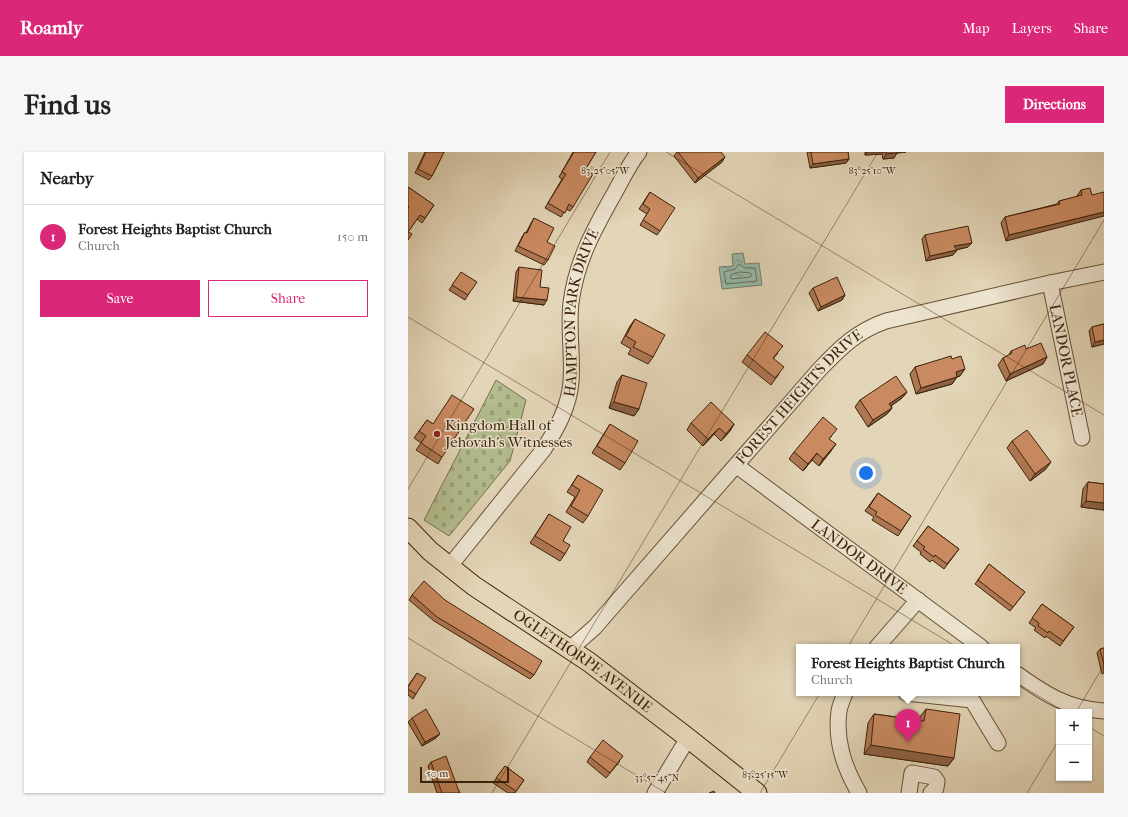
<!DOCTYPE html>
<meta charset="utf-8">
<style>
body{margin:0;font-family:"IM FELL French Canon",serif;background:#f6f6f6;color:#222}
.controls{position:absolute;right:12px;bottom:12px;display:grid;overflow:hidden;border-radius:0px;box-shadow:0 1px 3px #0004}
.controls button{width:36px;height:36px;display:grid;place-items:center;padding:0;border:0;border-bottom:1px solid #e0e0e0;background:#fff;color:#222;font:20px sans-serif}
.scale{position:absolute;left:12px;bottom:10px;width:89px;box-sizing:border-box;padding-left:4px;border:2px solid #3d230b;border-top:0;font-size:11px;line-height:14px;white-space:nowrap;color:#3d230b;-webkit-text-stroke:3px #ede4d0;paint-order:stroke}
.you{position:absolute;left:458px;top:321px;width:14px;height:14px;margin:-10px;border:3px solid #fff;border-radius:50%;background:#1a73e8;box-shadow:0 0 0 6px #1a73e833}
.badge{display:grid;place-items:center;width:26px;height:26px;border-radius:50%;background:#db2777;color:#fff;font-size:13px;font-weight:700}
.pin{position:absolute;translate:-50% -33px;filter:drop-shadow(0 1px 2px #0008)}
.pin::after{content:'';position:absolute;top:21px;width:14px;height:12px;background:inherit;clip-path:polygon(0 0,100% 0,50% 100%)}
.popup{position:absolute;left:388px;top:492px;width:224px;height:52px;box-sizing:border-box;display:grid;place-content:center;border-radius:0px;background:#fff;filter:drop-shadow(0 1px 3px #0005);font-size:13px;white-space:nowrap;color:#767676}
.popup b{font-size:15px;color:#222}
.popup::after{content:'';position:absolute;left:50%;top:100%;margin-left:-8px;border:8px solid transparent;border-top-color:#fff}
.list{margin:0;padding:0;list-style:none}
h2{display:flex;justify-content:space-between;align-items:center;height:52px;margin:0;padding:0 16px;font-size:17px}
h2 small{font-size:13px;font-weight:400;color:#767676}
.list li{display:grid;grid-template-columns:26px 1fr auto;gap:12px;align-items:center;box-sizing:border-box;height:64px;padding:0 16px;border-top:1px solid #e0e0e0}
.list b{display:block;font-size:15px;white-space:nowrap}
.list p{margin:0;font-size:13px;white-space:nowrap;color:#767676}
.list em{font-size:13px;font-style:normal;color:#767676}
.actions{display:flex;gap:8px;padding:12px 16px}
.actions a{flex:1;padding:9px 0;border:1px solid #db2777;border-radius:0px;text-align:center;font-size:14px;color:#db2777}
.actions .main{background:#db2777;color:#fff}
.map{position:relative;flex:none;width:696px;height:641px;overflow:hidden;border-radius:0px}
header{display:flex;align-items:center;gap:24px;box-sizing:border-box;height:56px;padding:0 20px;background:#db2777;color:#fff}
header strong{font-size:19px}
nav{display:flex;gap:22px;margin-inline-start:auto;font-size:14px}
.intro{display:flex;align-items:center;justify-content:space-between;box-sizing:border-box;height:96px;padding:0 24px}
h1{margin:0;font-size:28px}
.button{padding:10px 18px;border-radius:0px;background:#db2777;color:#fff;font-size:14px;font-weight:700}
main{display:flex;gap:24px;padding:0 24px}
aside{flex:1;background:#fff;border-radius:0px;box-shadow:0 1px 3px #0004}
.map>svg:first-child{display:block}
.cemetery{fill:url(#cemetery-stones);stroke:#78704d}
.water{fill:url(#water-ripples);stroke:#727d6a}
.lines{fill:none;stroke-linecap:round;stroke-linejoin:round}
.shore{stroke:#6a6e5a;stroke-width:1}
.minor-casing{stroke:#665036;stroke-width:17}
.major-casing{stroke:#3d230b;stroke-width:21}
.minor{stroke:#ede4d0;stroke-width:15}
.major{stroke:#e3d5b7;stroke-width:19}
.wall{fill:#ae7753;stroke:#3d230b}
.shaded-wall{fill:#8d6144;stroke:#3d230b}
.building{fill:#ca8a61;stroke:#3d230b}
.ticks{fill:none;stroke:#3d230b;stroke-width:1;stroke-opacity:0.45}
.poi-dot{fill:#8f2418;stroke:#ede4d0;stroke-width:1.5}
.labels{text-anchor:middle;dominant-baseline:central;stroke-width:3;stroke-linejoin:round;paint-order:stroke}
.street-label{font-size:15px;fill:#3d230b;stroke:#ede4d0}
.poi-label{font-size:15px;fill:#3d230b;stroke:#ede4d0;text-anchor:start}
.ticks-label{font-size:10px;text-anchor:middle;fill:#3d230b;stroke:#ede4d0;stroke-width:3;stroke-linejoin:round;paint-order:stroke}
</style>
<header>
<strong>Roamly</strong>
<nav><a>Map</a><a>Layers</a><a>Share</a></nav>
</header>
<div class="intro"><h1>Find us</h1><a class="button">Directions</a></div>
<main>
<aside>
<h2>Nearby<small></small></h2>
<ul class="list">
<li><span class="badge">1</span><div><b>Forest Heights Baptist Church</b><p>Church</p></div><em>150 m</em></li>
</ul>
<div class="actions"><a class="main">Save</a><a>Share</a></div>
</aside>
<div class="map">
<svg width="696" height="641" viewBox="0 0 696 641">
<defs>
<pattern id="cemetery-stones" width="16" height="16" patternUnits="userSpaceOnUse"><rect width="16" height="16" fill="#b3bd8f"/><path d="M2 7V4a2 2 0 0 1 4 0v3zM10 15v-3a2 2 0 0 1 4 0v3z" fill="#9ba27a"/></pattern>
<pattern id="water-ripples" width="26" height="14" patternUnits="userSpaceOnUse"><rect width="26" height="14" fill="#96b9a9"/><path d="M2 4q2-2 4 0t4 0M15 11q2-2 4 0t4 0" fill="none" stroke="#7c9688"/></pattern>
</defs>
<rect width="100%" height="100%" fill="#e3d5b7"/>
<filter id="stains"><feTurbulence type="fractalNoise" baseFrequency=".005" numOctaves="4"/><feColorMatrix values="0 0 0 0 .2 0 0 0 0 .09 0 0 0 0 .02 0 0 0 .5 -.17"/></filter>
<radialGradient id="worn" r=".72"><stop offset=".6" stop-color="#630" stop-opacity="0"/><stop offset="1" stop-color="#630" stop-opacity=".3"/></radialGradient>
<path class="cemetery" d="M88 228 118 248 102 309 41 384 16 368Z"/>
<path class="water" d="M335 101 337 112 351 111 354 133 314 137 311 115 325 114 324 102Z"/>
<g class="lines">
<path class="shore" d="M331 112 337 116H347L349 129 318 132 316 120 327 117Z
M332 120 342 121 344 123 342 125 324 127 322 126 323 123Z"/>
<defs>
<g id="minor">
<path id="s1" d="M642 131 674 286"/>
<path id="s2" d="M329 314 573 495"/>
<path id="s3" d="M41 415 136 297C149 276 161 255 163 230 165 204 160 177 163 151 168 110 186 77 206 42 214 28 221 12 231 0"/>
<path d="M469 495 510 448"/>
<path id="s4" d="M162 497 187 475 199 461 411 218C432 196 449 179 478 169L642 131 696 120"/>
<path d="M609 522C637 542 660 557 696 559"/>
<path d="M437 541C435 547 432 553 431 559 427 589 436 615 451 641"/>
<path d="M498 541 564 548 590 591"/>
<path d="M247 641 280 586"/>
<path d="M501 641 504 621 526 625 529 629 528 636 523 641"/>
</g>
<g id="major">
<path id="s5" d="M0 376 22 399 66 434 181 510 280 586 349 641"/>
</g>
</defs>
<use href="#minor" class="minor-casing"/>
<use href="#major" class="major-casing"/>
<use href="#minor" class="minor"/>
<use href="#major" class="major"/>
</g>
<path class="wall" d="M17 0H36L24 24 21 28 7 21Z
M165 0H188L177 18 165 55 162 59 158 57 153 65 137 56 154 27 151 25Z
M269 0H313L314 10 287 31 266 4Z
M399 0H440L441 7 438 11 402 16Z
M457 0H498L489 1 486 6 475 7 474 2 457 3Z
M0 35 26 53 14 71 9 67 0 80V88Z
M673 38 684 43 598 89 593 71 597 65 649 52 651 49 669 45V44Z
M242 40 252 79 249 83 232 73 239 62 231 57Z
M126 66 139 90 140 108 136 113 107 99 114 85 117 80 118 81 123 71Z
M517 83 564 91 560 95 548 98H549L545 103 518 109 514 87Z
M111 115 132 135 136 153 105 149 108 120Z
M50 125 60 143 57 148 41 138Z
M405 136 437 143 434 148 410 159 401 141Z
M227 167 245 205 240 212 220 202 223 197 213 191 222 174Z
M696 172V192L684 195 681 179 684 175Z
M603 199 639 205 635 212 598 229 590 213 595 206 601 203Z
M370 201 365 207 371 222 363 233 334 210 339 203Z
M544 207 552 224 549 225 544 232 508 242 502 222 507 215Z
M214 223 231 257 226 264 201 256 209 230Z
M499 240 494 246 483 254 484 256 479 262 460 275 447 255 452 248Z
M19 268 25 272 34 305 30 312 8 298 13 291 6 286Z
M283 271 326 272 322 279 313 289 306 282 295 294 279 278Z
M202 272 217 311 212 318 184 301Z
M424 284 421 287 423 299 411 314 404 308 395 319 381 307 386 300Z
M604 289 638 317 622 329 599 296Z
M170 323 180 364 175 371 158 360 167 345 159 340Z
M680 330 696 332V358L673 355 675 337Z
M470 341 503 364 490 384 464 368 466 365 457 359Z
M141 362 155 389 157 402 152 409 122 391Z
M520 374 551 397 536 417 524 408 522 410 512 402 513 400 505 394Z
M581 412 617 440 602 459 567 432Z
M4 443 126 523 122 527 26 469 1 448Z
M634 452 666 475 652 494 638 484 637 486 626 478 628 476 621 471Z
M696 496V521L694 522 689 501 692 497Z
M9 521 8 542 5 547 0 543V534Z
M518 557 546 606 540 614 456 602 460 571 466 562 511 568V566Z
M4 566 28 586 14 594 0 570Z
M182 605 212 609 198 626 179 610Z
M23 610 50 637 52 641H29L20 614Z
M97 614 116 628 107 641H100L85 631Z"/>
<path class="shaded-wall" d="M459 0H475L474 2 457 3Z
M487 0H498L489 1 486 6 475 7 478 2Z
M317 5 314 10 287 31 290 26Z
M441 7 438 11 402 16 405 12Z
M696 60V64L598 89 601 83Z
M564 91 560 95 543 99 546 94Z
M549 98 545 103 518 109 522 104Z
M437 143 434 148 410 159 413 155Z
M108 145 139 148 136 153 105 149Z
M696 188V192L684 195 687 190Z
M639 205 635 212 598 229 602 222Z
M557 217 552 224 543 226 548 220Z
M549 225 544 232 508 242 513 236Z
M499 240 494 246 476 259 481 252Z
M206 250 231 257 226 264 201 256Z
M484 256 479 262 460 275 465 268Z
M326 272 322 279 313 289 318 282Z
M311 276 306 282 295 294 300 287Z
M428 292 423 299 411 314 415 307Z
M409 301 404 308 395 319 400 312Z
M643 310 638 317 622 329 627 322Z
M678 349 696 351V358L673 355Z
M32 582 28 586 14 594 17 590Z
M463 593 546 606 540 614 456 602Z"/>
<path class="building" d="M18 0H36L24 24 10 17Z
M166 0H188L177 18 185 22 165 55 161 52 157 61 140 51 158 22 154 20Z
M270 0H313L317 5 290 26Z
M403 0H440L441 7 405 12Z
M478 0H489V1L478 2Z
M0 35 26 53 17 66 12 63 0 80 4 82 0 88V57L1 55 0 54Z
M682 36 684 43 696 40V60L601 83 597 65 652 52 651 49 674 43 673 38Z
M242 40 267 56 252 79 235 68 242 57 235 52Z
M126 66 146 76 139 90 147 94 140 108 110 94 117 80 119 81Z
M560 74 564 91 546 94 549 98 522 104 517 83Z
M111 115 134 118 132 135 141 136 139 148 108 145Z
M53 120 69 130 60 143 44 133Z
M429 125 437 143 413 155 405 136Z
M227 167 257 183 245 205 225 195 228 190 218 184Z
M696 172V188L687 190 684 175Z
M357 180 375 194 365 206 376 215 367 226 339 203Z
M633 191 639 205 602 222 595 206 604 201 603 199 617 193 618 197Z
M543 204 544 207 553 204 557 217 548 220 549 225 513 236 507 215Z
M214 223 239 231 231 257 206 250Z
M488 224 499 240 481 252 484 256 465 268 452 248Z
M44 243 66 257 34 305 13 291 18 284 11 279 19 268 25 272Z
M303 250 326 272 318 282 311 276 300 287 283 271Z
M415 265 429 277 421 287 428 292 415 307 409 301 400 312 386 300Z
M202 272 230 289 217 311 189 294Z
M619 278 643 310 627 322 604 289Z
M170 323 195 338 180 364 163 354 172 338 164 333Z
M680 330 696 332V351L678 349Z
M470 341 503 364 493 379 467 363 469 360 461 355Z
M141 362 163 375 155 389 162 393 157 402 127 384Z
M520 374 551 397 539 412 527 403 526 405 515 397 517 395 509 389Z
M581 412 617 440 605 455 570 428Z
M16 429 37 448 134 509 126 523 29 465 4 443Z
M634 452 666 475 655 489 641 479 640 481 630 474 631 471 624 466Z
M696 496V513L692 497Z
M9 521 18 526 8 542 0 537V535Z
M18 557 32 582 17 590 4 566Z
M518 557 552 562 546 606 463 593 466 562 516 569Z
M195 588 215 604 202 621 182 605Z
M38 604 50 637 52 641H34L23 610Z
M97 614 116 628 108 639 88 626Z
M306 639 307 641H301Z"/>
<path class="ticks" d="M258 0 696 263M0 165 657 560M0 337 202 0M0 486 258 641M668 560 696 513M681 575 696 584M84 641 470 0M352 641 696 68M619 641 651 588"/>
<circle class="poi-dot" cx="29" cy="282" r="4"/>
<g class="labels">
<g class="street-label">
<text stroke="none"><textPath href="#s3" startOffset="295">HAMPTON PARK DRIVE</textPath></text>
<text stroke="none"><textPath href="#s1" startOffset="79">LANDOR PLACE</textPath></text>
<text stroke="none"><textPath href="#s4" startOffset="341">FOREST HEIGHTS DRIVE</textPath></text>
<text stroke="none"><textPath href="#s2" startOffset="152">LANDOR DRIVE</textPath></text>
<text stroke="none"><textPath href="#s5" startOffset="220">OGLETHORPE AVENUE</textPath></text>
</g>
<g class="poi-label">
<text x="37" y="273">Kingdom Hall of<tspan x="37" dy="17">Jehovah’s Witnesses</tspan></text>
</g>
</g>
<g class="ticks-label">
<text x="197" y="22">83°25'05"W</text>
<text x="464" y="22">83°25'10"W</text>
<text x="357" y="626">83°25'15"W</text>
<text x="249" y="629">33°57'45"N</text>
</g>
<rect width="100%" height="100%" filter="url(#stains)"/>
<rect width="100%" height="100%" fill="url(#worn)"/>
</svg>
<div class="controls">
<button>+</button>
<button>−</button>
</div>
<div class="scale">50 m</div>
<div class="you"></div>
<div class="pin badge" style="left:500px;top:590px">1</div>
<div class="popup"><b>Forest Heights Baptist Church</b>Church</div>
</div>
</main>
